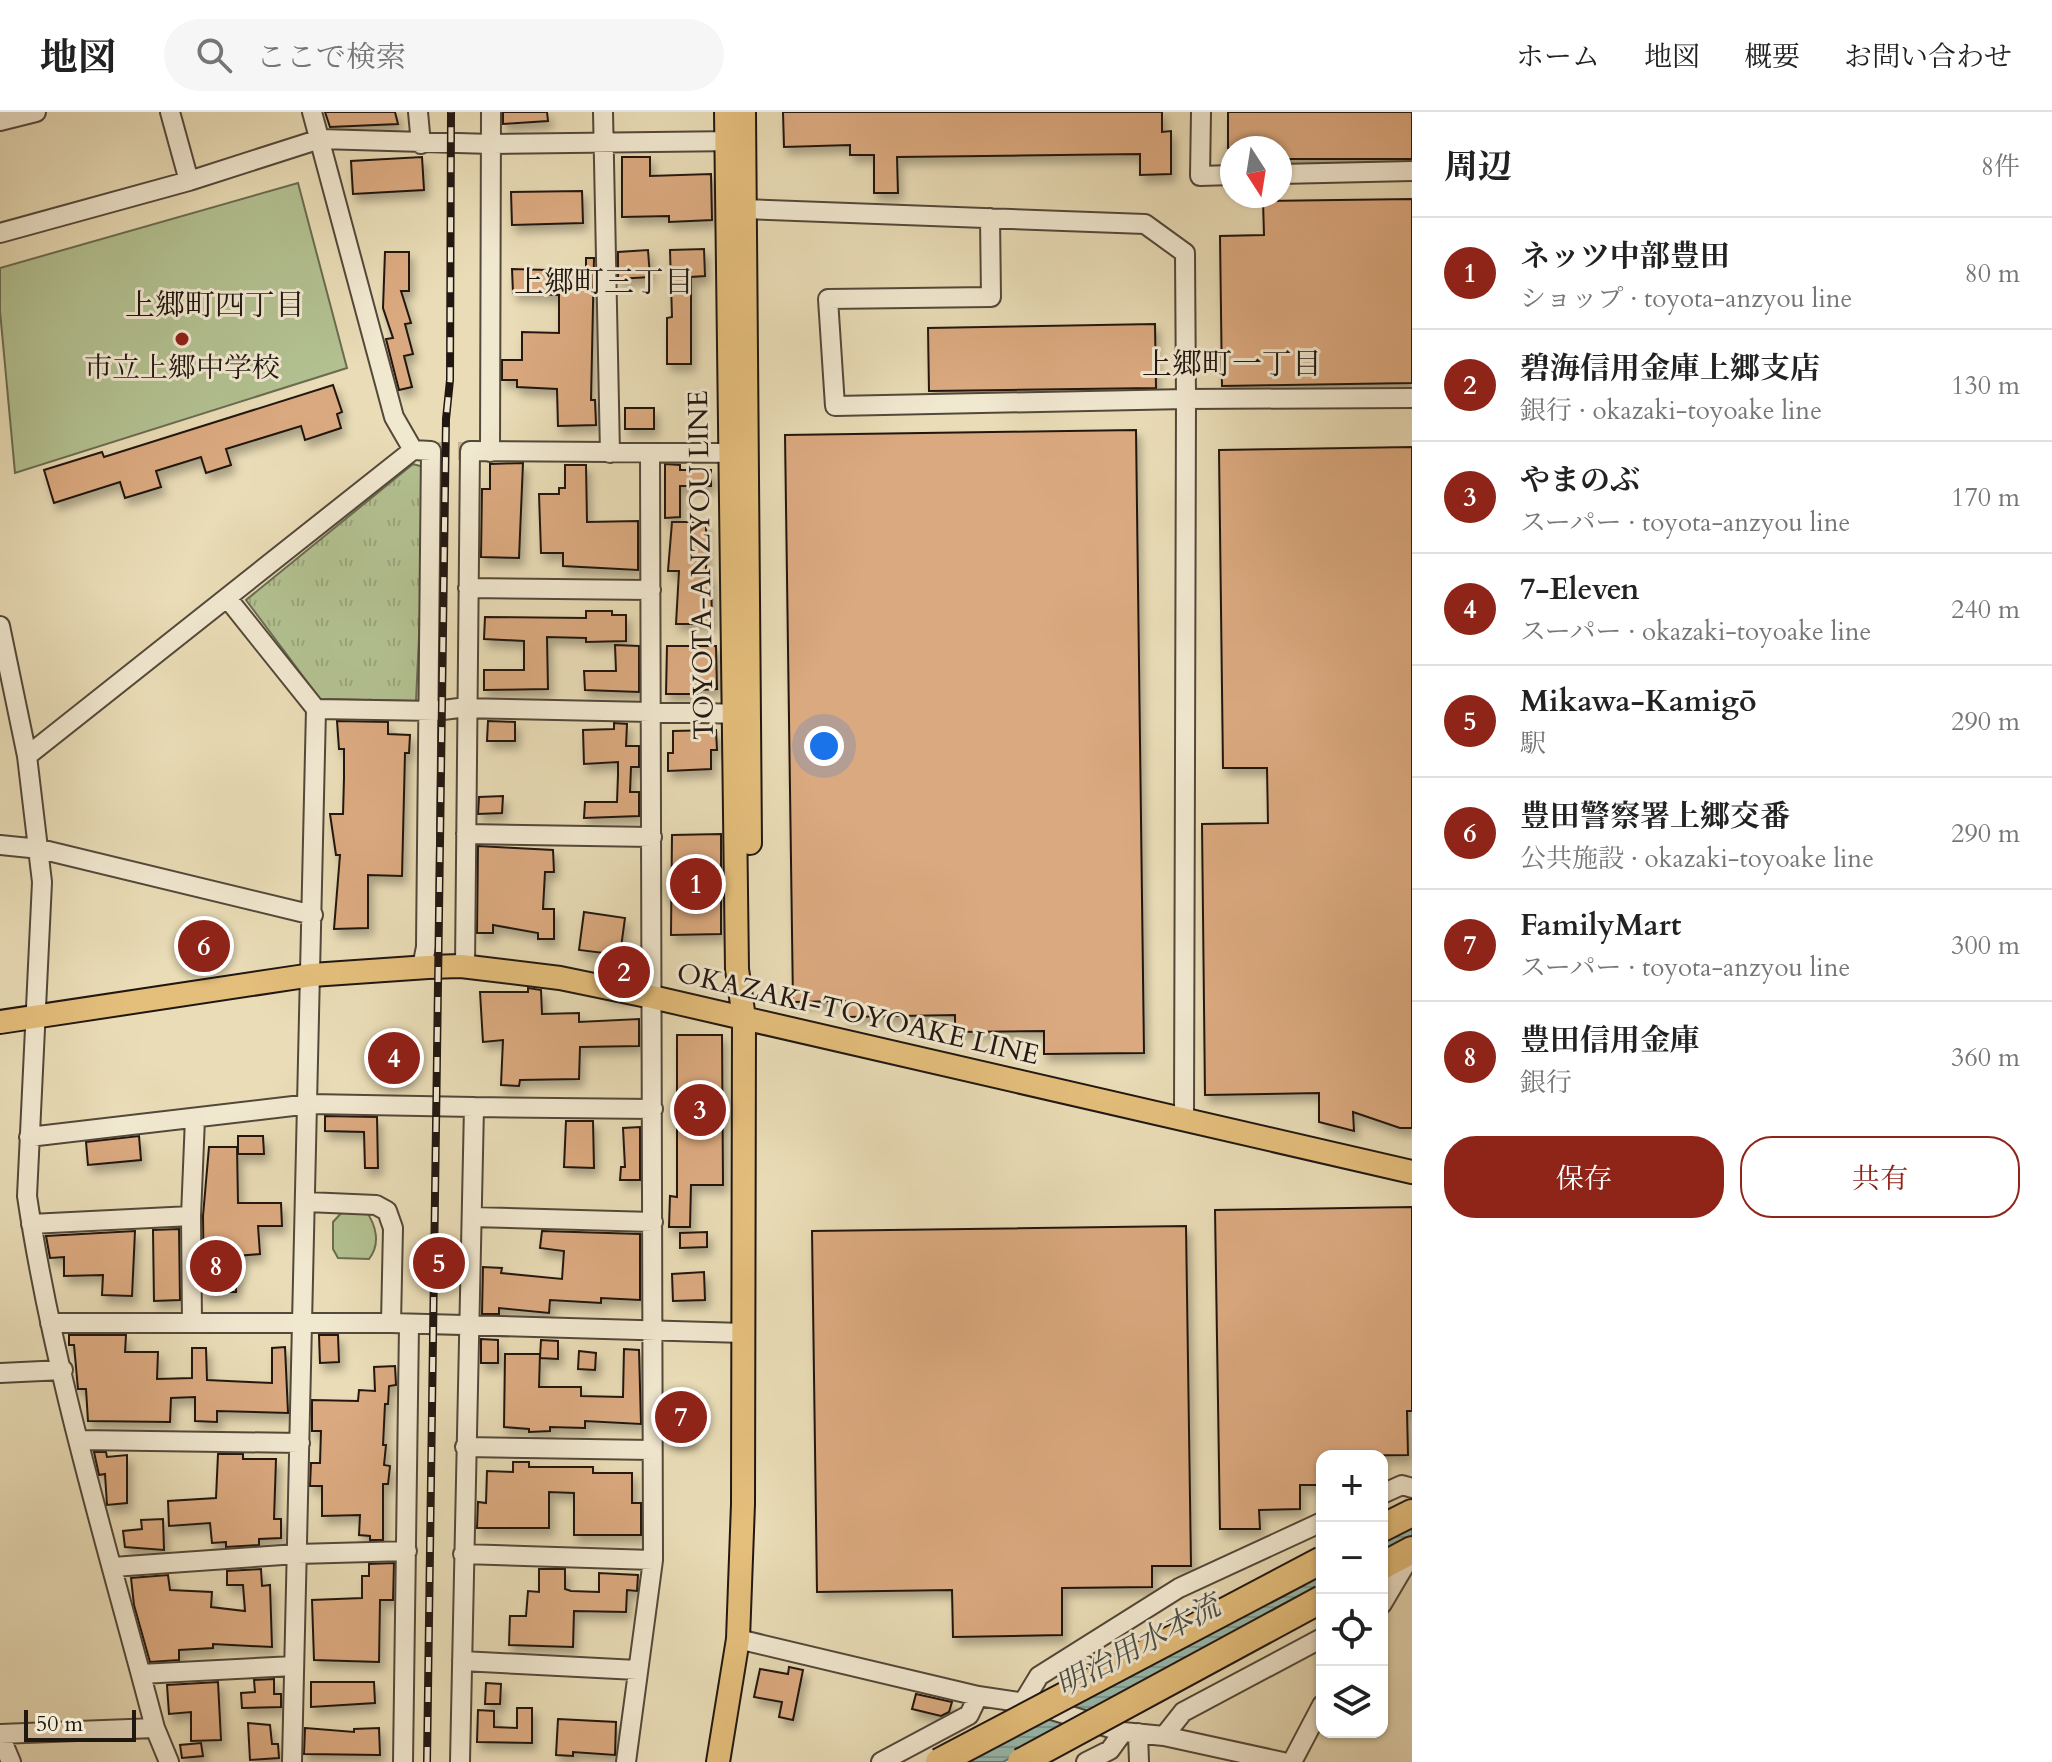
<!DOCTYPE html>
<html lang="ja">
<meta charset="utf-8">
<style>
body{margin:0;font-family:Cardo,"Noto Serif JP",serif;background:#f6f6f6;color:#222}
.controls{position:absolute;right:24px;bottom:24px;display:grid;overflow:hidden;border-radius:16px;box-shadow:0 2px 6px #0004}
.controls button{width:72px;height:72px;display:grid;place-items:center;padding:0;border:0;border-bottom:2px solid #e0e0e0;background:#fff;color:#222;font:40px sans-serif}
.compass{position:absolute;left:1220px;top:24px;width:72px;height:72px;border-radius:50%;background:#fff;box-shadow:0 2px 6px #0004;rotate:168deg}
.scale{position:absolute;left:24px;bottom:20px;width:112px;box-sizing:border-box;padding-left:8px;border:4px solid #211711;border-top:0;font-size:22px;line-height:28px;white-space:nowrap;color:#211711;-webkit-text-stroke:6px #f1e8d0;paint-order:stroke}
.you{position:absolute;left:824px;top:634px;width:28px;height:28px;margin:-20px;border:6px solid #fff;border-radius:50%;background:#1a73e8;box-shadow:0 0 0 12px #1a73e833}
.badge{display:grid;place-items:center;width:52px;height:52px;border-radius:50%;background:#8f2418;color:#fff;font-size:26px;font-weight:700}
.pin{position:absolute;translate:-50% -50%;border:4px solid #fff;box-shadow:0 2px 8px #0006}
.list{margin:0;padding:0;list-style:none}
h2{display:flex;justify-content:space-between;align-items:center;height:104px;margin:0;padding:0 32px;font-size:34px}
h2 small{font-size:26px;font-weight:400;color:#767676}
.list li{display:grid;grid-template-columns:52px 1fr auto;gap:24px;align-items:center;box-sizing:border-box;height:112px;padding:0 32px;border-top:2px solid #e0e0e0}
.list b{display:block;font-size:30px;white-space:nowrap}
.list p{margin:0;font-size:26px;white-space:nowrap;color:#767676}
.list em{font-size:26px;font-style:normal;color:#767676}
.actions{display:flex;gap:16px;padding:24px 32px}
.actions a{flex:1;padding:18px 0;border:2px solid #8f2418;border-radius:32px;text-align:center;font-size:28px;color:#8f2418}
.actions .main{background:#8f2418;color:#fff}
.icon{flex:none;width:44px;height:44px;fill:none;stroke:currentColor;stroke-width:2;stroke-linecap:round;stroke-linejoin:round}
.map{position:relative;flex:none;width:1412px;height:1650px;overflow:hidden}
header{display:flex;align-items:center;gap:48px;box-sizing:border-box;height:112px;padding:0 40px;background:#fff;border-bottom:2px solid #e0e0e0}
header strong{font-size:38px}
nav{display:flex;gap:44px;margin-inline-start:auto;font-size:28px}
.search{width:560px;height:72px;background:#f6f6f6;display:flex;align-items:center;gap:20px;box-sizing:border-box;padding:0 28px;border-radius:44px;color:#767676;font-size:30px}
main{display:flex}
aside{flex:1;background:#fff}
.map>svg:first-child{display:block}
.grass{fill:url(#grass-tufts);stroke:#6a6c51;stroke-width:2}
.garden{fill:#b3c191;stroke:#6a6c51;stroke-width:2}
.water{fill:url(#water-rules);stroke:#687970;stroke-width:2}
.building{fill:#dba97f;stroke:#211711;stroke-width:2;filter:url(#shadow)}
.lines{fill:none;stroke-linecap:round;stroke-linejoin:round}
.minor-tunnel{stroke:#c1b595;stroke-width:18;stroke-dasharray:18 9;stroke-linecap:butt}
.minor-casing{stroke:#53483a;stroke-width:22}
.major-casing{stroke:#211711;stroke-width:26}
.highway-casing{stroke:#211711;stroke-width:30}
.minor{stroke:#f1e8d0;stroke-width:18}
.major{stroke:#e4be7b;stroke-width:22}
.highway{stroke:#e4be7b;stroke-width:26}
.rail-casing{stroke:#211711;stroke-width:8}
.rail{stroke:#f1e8d0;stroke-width:5;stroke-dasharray:15;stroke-linecap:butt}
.highway-bridge-casing{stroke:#211711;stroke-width:30;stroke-linecap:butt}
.highway-bridge{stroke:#e4be7b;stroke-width:26}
.poi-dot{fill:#8f2418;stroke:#f1e8d0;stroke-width:3}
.labels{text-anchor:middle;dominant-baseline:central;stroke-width:6;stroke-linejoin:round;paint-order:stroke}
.poi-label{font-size:28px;fill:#211711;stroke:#f1e8d0}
.street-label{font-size:28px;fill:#211711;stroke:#f1e8d0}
.neighbourhood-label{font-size:30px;fill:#211711;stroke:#f1e8d0}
.water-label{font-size:30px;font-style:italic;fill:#4a5048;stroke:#f1e8d0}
</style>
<header>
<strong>地図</strong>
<div class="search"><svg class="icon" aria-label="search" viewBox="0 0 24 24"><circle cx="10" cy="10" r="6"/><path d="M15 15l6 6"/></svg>ここで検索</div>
<nav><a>ホーム</a><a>地図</a><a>概要</a><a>お問い合わせ</a></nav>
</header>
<main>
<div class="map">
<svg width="1412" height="1650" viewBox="0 0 1412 1650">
<defs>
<pattern id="grass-tufts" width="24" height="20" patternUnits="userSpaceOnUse" patternTransform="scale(2)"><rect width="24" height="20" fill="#b3c191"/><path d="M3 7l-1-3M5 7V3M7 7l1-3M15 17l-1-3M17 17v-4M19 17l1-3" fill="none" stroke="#9aa57c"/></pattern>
<pattern id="water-rules" width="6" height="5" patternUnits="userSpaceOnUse" patternTransform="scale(2)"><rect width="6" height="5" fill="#97bbaf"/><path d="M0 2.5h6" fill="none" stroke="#82a096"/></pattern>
<filter id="shadow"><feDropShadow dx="4" dy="7" stdDeviation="4" flood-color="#0004"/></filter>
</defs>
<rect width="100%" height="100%" fill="#e9dcb6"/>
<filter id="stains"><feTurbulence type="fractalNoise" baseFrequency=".0025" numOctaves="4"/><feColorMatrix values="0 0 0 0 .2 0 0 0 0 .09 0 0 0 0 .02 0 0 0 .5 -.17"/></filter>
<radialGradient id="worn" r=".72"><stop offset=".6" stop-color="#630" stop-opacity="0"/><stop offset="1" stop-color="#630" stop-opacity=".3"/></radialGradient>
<path class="grass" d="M413 352 427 356 416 589 320 587 246 488Z"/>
<path class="garden" d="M298 71 347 256 15 361 0 199V156Z
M344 1098 366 1099C376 1113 381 1132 369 1147L338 1146 333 1137V1110Z"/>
<path class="water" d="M1412 1402V1426L1382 1445V1425Z
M1322 1457V1478L1003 1650H962Z"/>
<path class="building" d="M325 0H395L398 12 330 15Z
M503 0H547L548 9 503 12Z
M783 0H1162V20L1171 19V62L1140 63V42L897 45 898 81H874V43H850V33L784 35Z
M1228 0H1412V47H1280V36H1228Z
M422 45 424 78 353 82 351 49Z
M622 45H650V64L711 62 712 108 669 110V104L622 105Z
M582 79 583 111 512 113 511 80Z
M1412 87V271L1222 274 1220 124 1264 123 1263 89Z
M704 137 705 164 691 165V252H667V206L672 205 670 138Z
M648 138 650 165 618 167V140Z
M385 140H409V179H401L411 211 405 212 413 242 404 244 412 275 399 278 386 227 393 226 383 196Z
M586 146H594L591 288H595L596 313 558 314 557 277 517 275V268H502V248H522V220L559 221V183L513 181 512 157 586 159Z
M1155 212 1156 276 929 279 928 216Z
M333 273 342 300 337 302 341 316 305 328 301 314 226 337 231 353 206 361 201 345 156 359 161 375 125 386 120 370 54 391 44 358 102 340 104 345Z
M625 296H654V317H625Z
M1136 318 1144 941 1044 942V919L955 920V903L845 905V889L793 890 785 323Z
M1412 335V1016H1400L1353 1000 1354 1019 1319 1010V981L1205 983 1202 712 1268 711 1267 656H1223L1219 338Z
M523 351 519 446 481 445 482 377H490V352Z
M665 352 680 353V358H711V374H680V405L665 406Z
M565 353H586L587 410 638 409V458L563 454V441H541L539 382H559V376H565Z
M672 410H706V463H711L712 512H676L679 459H668Z
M586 499H612V503H626V529L586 530V526L547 525 548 577 484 578V558H524V529L484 527 485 505 586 506Z
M615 533 639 534V580L585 578 584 559H616Z
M667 534H716L717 577 697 578V582H666Z
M337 609 388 610V622L410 623 409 641H405L402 764 368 763V816L334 817 340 743H336L330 702H343L344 666V637H339Z
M488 609 515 610V629H487Z
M614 611 627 612 626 634H639V655H631L630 680H639V704L584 706 585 690H617L618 663V650L584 652 583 618 614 617Z
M716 618 717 638H711V657L668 659V641H673V619Z
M503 684 502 701 478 702 479 685Z
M721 722V822L671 823 672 723Z
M478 734 553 738 554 760H545L543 797H554V827H538V821L493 813V821H477Z
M584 800 625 806 620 843 579 838Z
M528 876 541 878 542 902 579 901V910L639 907V934L580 935 579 967 520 968 519 974 501 973 503 928 483 930 480 880H528Z
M677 923H722L723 1073H691L690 1115H669L670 1084 677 1085Z
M405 926 406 965H383L382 927Z
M325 1004 377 1005 378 1056H365L364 1020 325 1019Z
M566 1009H593L594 1056 564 1055Z
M640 1015V1068H620L621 1055H625L623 1016Z
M139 1024 141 1048 88 1053 86 1030Z
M238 1024H263L264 1042H238Z
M209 1035H237L238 1091H281L282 1114H258L260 1142 236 1144V1180H204L203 1104Z
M1412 1095V1299H1407L1408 1343 1322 1344V1373H1300V1397L1259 1398 1260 1417H1220L1215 1098Z
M1186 1114 1191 1454H1152V1475L1062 1476V1523L953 1525 952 1478 817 1480 812 1119Z
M179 1117 180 1188 154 1189 153 1118Z
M135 1119 132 1184 102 1183 103 1163 64 1164V1145L50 1146 46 1124Z
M542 1119 640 1122V1188L601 1186V1191L550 1188 549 1201 499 1196V1202H482L483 1155 502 1156 501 1161 562 1167 564 1139 540 1136Z
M707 1120V1135L680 1136V1121Z
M704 1160 705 1188 673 1189 672 1162Z
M69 1223H126L125 1240H158L157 1267 192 1266V1236H206L207 1268 272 1271V1236L285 1235 288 1301 217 1299V1310L195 1309V1285L171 1286 170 1310 88 1309 86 1277H78L74 1233H69Z
M319 1223H338L339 1250 320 1251Z
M481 1227 498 1228V1251H481Z
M541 1228 558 1229V1247L540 1246Z
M624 1237 639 1238 641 1312 585 1309V1316L550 1315V1319L529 1320V1317L504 1315 505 1242H540L539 1275H581V1284L623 1285Z
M579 1239 596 1241 595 1258 578 1257Z
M395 1254 396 1273 389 1274 388 1292H385L383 1333H386L384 1353 390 1354 388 1372H383V1428H370V1424L359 1423 360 1403 322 1404V1374H310L311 1351H320L321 1319H312V1288L358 1289 359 1278 375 1279 374 1255Z
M670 1280H692V1330H670Z
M94 1340H106L107 1345 127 1343V1391L107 1393 105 1362 99 1363Z
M218 1342H243V1347H276L274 1407H281V1426L259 1427V1433L226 1435V1430L212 1431 210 1411 169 1414 168 1389 216 1386Z
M513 1350H529V1355H593V1361H632V1391H641V1423H574V1381L549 1380V1416H477L478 1390 486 1391 487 1359 513 1360Z
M163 1407 164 1438 125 1435 123 1419 142 1417 141 1408Z
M394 1451 393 1488H380L379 1550 314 1548 312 1488 362 1486V1464H369V1452Z
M261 1457 262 1474 270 1473 272 1535 213 1532V1536L179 1538V1548L150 1550 134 1493 131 1466 168 1463 170 1478 212 1480 211 1495 245 1499 243 1473H227V1459Z
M539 1457H565V1477L571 1479 599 1480V1461L638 1463 637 1479 627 1478 626 1500 574 1499 573 1535 509 1533 510 1504H526L528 1479 539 1480Z
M789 1555 803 1558 793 1608 779 1605 782 1590 754 1585 760 1557 788 1562Z
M274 1567V1582H281V1595L242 1596 241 1581 255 1580 254 1568Z
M218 1570 221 1628 191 1629V1600L169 1602 167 1573Z
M311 1570H374L375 1591 311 1595Z
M486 1571 501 1572 500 1592H485Z
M916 1582 952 1590 949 1600 941 1604 912 1597Z
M517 1596H532V1631L477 1630 478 1598 494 1599V1615L517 1616Z
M558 1607 616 1610 615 1643 573 1640V1644L556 1643Z
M248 1611 270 1613 272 1632H278L279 1646 250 1648Z
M305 1616 354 1620V1617L379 1616 380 1643 304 1642Z
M201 1631 203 1644 182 1646 180 1633Z"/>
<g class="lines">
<path class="minor-tunnel" d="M431 339H470"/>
<defs>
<path id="minor" d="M170 0 189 69
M312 0 394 305 413 338
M418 0 421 32
M603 0 610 341
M1201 0 1200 64 1232 63
M0 9 36 0
M1280 62 1412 59
M744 97 1145 112 1185 141 1186 287 835 294 828 187 991 185 990 106
M0 121 189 69 320 27 492 32 737 29
M490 340 491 0
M468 476 651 478
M228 487 316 597 292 1650
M0 514 27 644 42 770 27 1084C54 1264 109 1440 155 1616L169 1650
M316 597 435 599 459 596 745 602
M27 644 413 338 431 339 426 835 422 855
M466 722 652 725
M0 733 40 737 313 803
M465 854 470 339 744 341
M1184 1008 1186 287 1412 286
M29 1025 310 992 474 995
M307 1090 376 1093 387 1099 393 1116 391 1211
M472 1105 653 1110
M31 1112 191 1104
M192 1210 191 1104 195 1006
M50 1211H391L744 1221
M0 1261 63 1258
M80 1328 300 1331
M465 1335 652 1338
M1382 1382 1402 1373 1412 1376
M463 1442 653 1448
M113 1455 297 1442 407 1439
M1382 1492 1412 1441
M738 1527 978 1584 1032 1592 1123 1620 1164 1624 1283 1650
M462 1549 637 1558
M141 1562 294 1554
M1022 1592 1039 1564 1179 1476 1322 1410
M1138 1621 1139 1650
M0 1622 155 1616
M0 1624 11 1650
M1164 1624 1183 1600 1322 1526
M403 1650 409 1213
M460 1650 474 995 653 997
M626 1650 653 1448 650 342
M881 1650 969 1603 978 1584
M1086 1650 1110 1638 1123 1620
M1292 1650 1322 1593"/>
<path id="major" d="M744 0 750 731
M0 910 312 863 428 855 461 854 560 866 652 885 1412 1060
M718 1650 738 1527 743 1392 744 906 737 857 726 0"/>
<path id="highway" d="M1382 1416 1412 1401
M1382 1454 1412 1438"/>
</defs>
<use href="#minor" class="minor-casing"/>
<use href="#major" class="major-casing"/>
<use href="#highway" class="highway-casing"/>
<use href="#minor" class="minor"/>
<use href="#major" class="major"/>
<use href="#highway" class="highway"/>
<defs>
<path id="rail" d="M427 1650 446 307 450 268 451 0"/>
</defs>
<use href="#rail" class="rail-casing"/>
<use href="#rail" class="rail"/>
<defs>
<path id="highway-bridge" d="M939 1650 1322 1448
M1021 1650 1322 1487"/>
</defs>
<use href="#highway-bridge" class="highway-bridge-casing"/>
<use href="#highway-bridge" class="highway-bridge"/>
</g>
<circle class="poi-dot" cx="182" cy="227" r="8"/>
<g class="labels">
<g class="poi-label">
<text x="182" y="256">市立上郷中学校</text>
</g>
<g class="street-label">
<text transform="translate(701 453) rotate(-91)">TOYOTA-ANZYOU LINE</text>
<text transform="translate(858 902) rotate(13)">OKAZAKI-TOYOAKE LINE</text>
</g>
<g class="neighbourhood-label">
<text x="604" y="170">上郷町三丁目</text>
<text x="215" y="193">上郷町四丁目</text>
<text x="1232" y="252">上郷町一丁目</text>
</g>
<g class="water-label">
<text transform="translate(1138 1534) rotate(-28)">明治用水本流</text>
</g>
</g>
<rect width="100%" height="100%" filter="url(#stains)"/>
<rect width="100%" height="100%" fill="url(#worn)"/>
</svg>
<div class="controls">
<button>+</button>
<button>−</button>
<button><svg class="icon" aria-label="locate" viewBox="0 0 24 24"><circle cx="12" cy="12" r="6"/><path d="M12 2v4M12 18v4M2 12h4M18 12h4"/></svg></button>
<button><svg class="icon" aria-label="layers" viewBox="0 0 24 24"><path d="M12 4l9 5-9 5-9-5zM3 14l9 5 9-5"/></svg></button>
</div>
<svg class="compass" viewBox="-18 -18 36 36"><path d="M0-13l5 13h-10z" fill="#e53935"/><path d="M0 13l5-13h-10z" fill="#767676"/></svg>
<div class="scale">50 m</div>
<div class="you"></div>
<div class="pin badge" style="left:696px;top:772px">1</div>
<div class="pin badge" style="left:624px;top:860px">2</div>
<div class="pin badge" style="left:700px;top:998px">3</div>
<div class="pin badge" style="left:394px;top:946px">4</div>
<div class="pin badge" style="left:439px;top:1151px">5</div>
<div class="pin badge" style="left:204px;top:834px">6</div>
<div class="pin badge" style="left:681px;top:1305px">7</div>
<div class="pin badge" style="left:216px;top:1154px">8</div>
</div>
<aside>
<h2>周辺<small>8件</small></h2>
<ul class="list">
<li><span class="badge">1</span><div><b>ネッツ中部豊田</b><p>ショップ · toyota-anzyou line</p></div><em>80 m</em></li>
<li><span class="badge">2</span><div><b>碧海信用金庫上郷支店</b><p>銀行 · okazaki-toyoake line</p></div><em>130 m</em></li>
<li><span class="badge">3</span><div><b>やまのぶ</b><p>スーパー · toyota-anzyou line</p></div><em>170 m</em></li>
<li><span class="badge">4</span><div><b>7-Eleven</b><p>スーパー · okazaki-toyoake line</p></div><em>240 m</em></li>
<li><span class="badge">5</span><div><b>Mikawa-Kamigō</b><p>駅</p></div><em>290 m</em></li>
<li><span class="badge">6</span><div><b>豊田警察署上郷交番</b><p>公共施設 · okazaki-toyoake line</p></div><em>290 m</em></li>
<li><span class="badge">7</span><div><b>FamilyMart</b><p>スーパー · toyota-anzyou line</p></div><em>300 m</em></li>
<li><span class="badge">8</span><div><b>豊田信用金庫</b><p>銀行</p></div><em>360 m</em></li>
</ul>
<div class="actions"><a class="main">保存</a><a>共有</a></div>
</aside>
</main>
